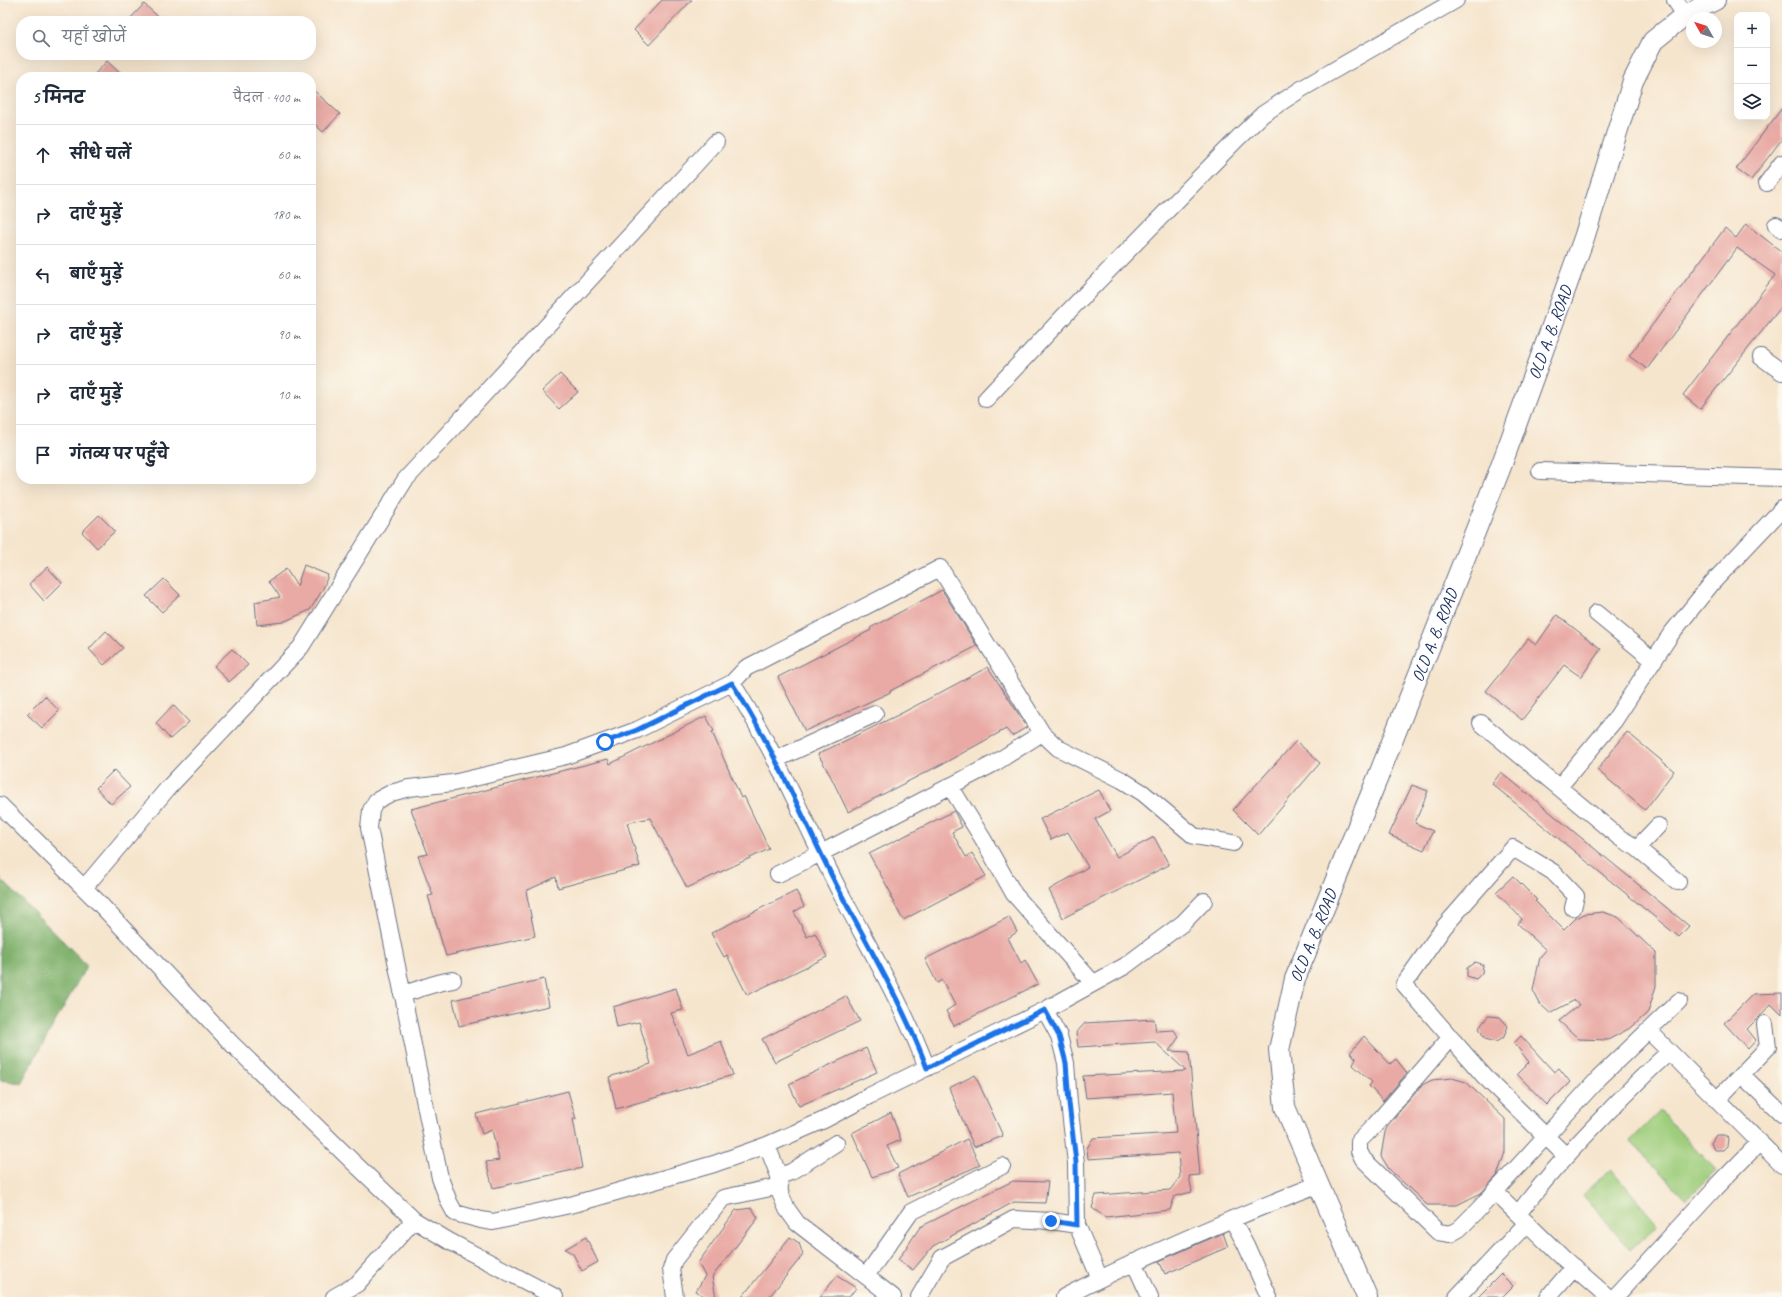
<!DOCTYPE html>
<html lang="hi">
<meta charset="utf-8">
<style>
body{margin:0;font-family:Caveat,"Playpen Sans Deva",sans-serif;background:#f2f2f3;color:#1f2937}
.controls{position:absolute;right:12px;top:12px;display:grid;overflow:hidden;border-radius:8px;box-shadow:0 4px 16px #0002}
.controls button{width:36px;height:36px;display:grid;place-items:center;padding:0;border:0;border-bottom:1px solid #e0e1e3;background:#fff;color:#1f2937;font:20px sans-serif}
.compass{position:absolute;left:1686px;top:12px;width:36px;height:36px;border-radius:50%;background:#fff;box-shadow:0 4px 16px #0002;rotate:309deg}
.stop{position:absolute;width:12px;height:12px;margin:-9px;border:3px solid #1a73e8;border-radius:50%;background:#fff}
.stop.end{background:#1a73e8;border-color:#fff;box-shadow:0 1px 4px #0008}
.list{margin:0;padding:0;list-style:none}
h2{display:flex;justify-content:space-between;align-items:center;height:52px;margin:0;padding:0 16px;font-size:17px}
h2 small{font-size:13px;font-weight:400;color:#747a83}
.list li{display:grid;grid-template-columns:26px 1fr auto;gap:12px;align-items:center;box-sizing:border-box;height:60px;padding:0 16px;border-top:1px solid #e0e1e3}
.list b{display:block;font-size:15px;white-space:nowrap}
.list em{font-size:13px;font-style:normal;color:#747a83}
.icon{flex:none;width:22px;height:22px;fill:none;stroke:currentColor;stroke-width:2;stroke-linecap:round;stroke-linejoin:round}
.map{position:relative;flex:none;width:1782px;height:1297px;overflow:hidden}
.search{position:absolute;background:#fff;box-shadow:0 4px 16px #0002;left:16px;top:16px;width:300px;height:44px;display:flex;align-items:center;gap:10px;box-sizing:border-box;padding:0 14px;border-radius:16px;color:#747a83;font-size:15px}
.panel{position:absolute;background:#fff;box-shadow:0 4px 16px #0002;left:16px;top:72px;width:300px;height:412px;border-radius:16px}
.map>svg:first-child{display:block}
.green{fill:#9ecd7b;stroke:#5c7e6c}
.forest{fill:#7eb06b;stroke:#4c7064}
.building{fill:#e9aaa5}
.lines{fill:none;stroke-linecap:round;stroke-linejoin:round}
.minor-casing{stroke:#686f85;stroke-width:18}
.tertiary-casing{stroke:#686f85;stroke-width:22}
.minor{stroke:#fff;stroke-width:16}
.tertiary{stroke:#fff;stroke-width:20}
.route{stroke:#1a73e8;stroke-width:5}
.labels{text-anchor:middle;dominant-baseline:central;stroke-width:3;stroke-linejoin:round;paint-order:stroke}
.street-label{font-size:17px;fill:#1b2f5e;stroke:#fbf7ec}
</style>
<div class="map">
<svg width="1782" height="1297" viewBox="0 0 1782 1297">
<rect width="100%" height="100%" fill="#fbf7ec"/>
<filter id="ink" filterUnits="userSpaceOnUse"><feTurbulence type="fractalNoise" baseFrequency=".025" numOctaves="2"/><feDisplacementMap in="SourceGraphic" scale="8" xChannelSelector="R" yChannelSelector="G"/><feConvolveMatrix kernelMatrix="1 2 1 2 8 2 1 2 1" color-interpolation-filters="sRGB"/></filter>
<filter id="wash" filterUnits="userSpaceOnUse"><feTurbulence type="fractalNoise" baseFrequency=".012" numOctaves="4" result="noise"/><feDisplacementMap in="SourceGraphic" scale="16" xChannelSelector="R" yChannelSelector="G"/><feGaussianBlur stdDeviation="0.9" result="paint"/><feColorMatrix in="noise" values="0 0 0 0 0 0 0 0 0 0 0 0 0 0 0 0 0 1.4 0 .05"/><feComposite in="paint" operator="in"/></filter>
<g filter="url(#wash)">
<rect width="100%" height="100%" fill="#f6e5cd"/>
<path class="green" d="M1660 1111 1716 1170 1686 1199 1630 1141Z
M1611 1169 1658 1224 1630 1250 1583 1195Z"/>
<path class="forest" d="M0 878 87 965 21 1083 0 1080Z"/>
<g id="blocks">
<path class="building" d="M662 0H692L649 45 634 30Z
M144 4 163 21H128Z
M107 61 124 77H92Z
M311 88 340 114 323 132 311 121Z
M1782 108V139L1751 180 1736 169Z
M1746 224 1782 252V306L1700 409 1683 395 1775 275 1737 248 1647 369 1629 356 1725 228 1736 238Z
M560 374 578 392 559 409 542 391Z
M99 515 115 531 97 548 82 532Z
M304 565 328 575 323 589 310 610 283 622 257 625 255 602 280 597 269 581 286 569 297 586Z
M47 567 62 583 44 601 29 584Z
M164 579 180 595 162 612 146 596Z
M942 590 977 646 890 691 891 692 805 731 778 677 871 630 870 628Z
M1557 615 1601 649 1581 677 1564 665 1522 720 1486 691 1528 639 1536 645Z
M106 631 123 648 104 665 89 649Z
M232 649 248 665 229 682 214 666Z
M988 667 1027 727 1012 736 1006 729 948 761 848 812 831 777 818 754 902 713Z
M45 696 59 711 42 728 27 714Z
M173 705 189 722 170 739 156 723Z
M706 716 714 731 712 732 741 798 744 796 769 849 687 888 650 818 627 823 640 866 558 888 556 877 526 891 535 936 446 956 428 896 433 895 418 856 428 854 411 809 608 759 610 764Z
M1627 732 1674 771 1645 810 1597 770Z
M1296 741 1320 763 1258 835 1233 810Z
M114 770 130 787 111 804 96 788Z
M1501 772 1689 926 1679 937 1492 784Z
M1412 785 1428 791 1415 823 1433 831 1424 850 1389 835Z
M1099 790 1110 811 1095 819 1117 857 1154 837 1169 865 1063 918 1049 890 1088 867 1068 832 1051 840 1040 819Z
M954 811 962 827 952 832 966 857 972 853 986 876 903 920 890 896 892 895 869 854Z
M1513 876 1537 900 1535 901 1564 930 1575 919 1584 914 1603 912 1618 917 1656 953V986L1648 1012 1632 1027 1608 1040 1579 1039 1559 1021 1579 1005 1575 1000 1550 1013 1540 1004 1533 990 1540 957 1546 950 1518 924 1522 919 1496 892Z
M796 891 804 906 794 912 807 937 815 933 827 957 747 995 727 955 724 957 711 933Z
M1009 917 1017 932 1008 938 1021 963 1025 960 1038 984 954 1026 946 1011 955 1005 942 980 937 983 925 959Z
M1475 962 1483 965 1482 973 1476 979 1467 976V968Z
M544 979 549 1006 459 1026 453 1000Z
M676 988 683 1010 671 1013 688 1054 721 1041 733 1075 616 1109 609 1077 651 1064 639 1022 617 1027 613 1007Z
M1782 993V1015L1771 1004 1759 1017 1747 1029 1756 1040 1748 1049 1724 1023 1753 994Z
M846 996 860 1021 775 1062 762 1039Z
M1488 1016 1500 1017 1508 1026 1504 1037 1496 1042 1485 1039 1479 1028Z
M1154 1019 1156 1031 1174 1030 1179 1037 1169 1051 1189 1052 1200 1175 1189 1176 1192 1192 1175 1196 1170 1210 1105 1217 1092 1208 1096 1195 1170 1190 1180 1177 1178 1153 1088 1159 1087 1148 1093 1138 1176 1133 1172 1092 1086 1098 1083 1076 1186 1071 1155 1042 1078 1047 1076 1033 1085 1023Z
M1364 1036 1390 1064 1396 1059 1407 1073 1383 1101 1369 1086 1372 1082 1353 1065 1356 1058 1350 1053Z
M1521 1036 1554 1072 1559 1068 1570 1082 1547 1105 1517 1074 1529 1062 1514 1043Z
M866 1048 877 1072 799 1106 789 1084Z
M975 1075 1003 1136 974 1147 949 1088Z
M1452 1078 1466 1082 1505 1119V1152L1497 1176 1481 1193 1457 1205H1427L1389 1169 1381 1156 1385 1132 1388 1125 1422 1085 1432 1080Z
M568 1091 576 1119H573L582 1168 493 1188 486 1162 499 1160 492 1130 482 1134 476 1114Z
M891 1113 901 1140 887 1146 898 1168 872 1177 852 1133Z
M1716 1135H1724L1728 1138 1727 1146 1723 1150H1714L1711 1143Z
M967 1139 980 1165 908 1197 898 1174Z
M1013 1181 1048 1182 1045 1203 1014 1202 933 1246 913 1270 898 1260 920 1227Z
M752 1208 758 1218 712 1277 716 1297H706L702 1295 696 1291 705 1276 698 1263 736 1210Z
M1223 1233 1228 1247 1165 1274 1159 1261Z
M586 1237 598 1262 582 1271 573 1254 565 1249Z
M790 1237 799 1243 803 1255 769 1297H742Z
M1501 1274 1513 1286 1502 1297H1478Z
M837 1276 856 1288 849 1297H820Z"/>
</g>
</g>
<g filter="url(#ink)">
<use href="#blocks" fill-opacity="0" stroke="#686f85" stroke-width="1"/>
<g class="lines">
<defs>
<path id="minor" d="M1675 0 1685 15
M1767 183 1782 163
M1776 225 1782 229
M1761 357 1782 372
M986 399 1064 316 1237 139 1263 114 1303 88 1456 0
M1540 471 1782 478
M1596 613 1653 660
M732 683C775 750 805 824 841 894 871 951 904 1007 927 1068
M1481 723 1620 838 1637 848 1678 882
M775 760 875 714
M950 786 983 839 1014 894 1093 983
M1559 787 1614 721 1671 634 1712 583 1782 509
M0 805 97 901 231 1043 353 1162 414 1220 449 1241 555 1297
M1637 848 1658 826
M778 874 821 853 995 763 1042 733
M84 888 168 788 301 647 405 480 716 142
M1204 901 1183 923 1125 966 1045 1010 869 1096 824 1120 767 1145 714 1164 574 1204 493 1222 481 1220 455 1213 449 1202 440 1178 369 828 371 810 376 801 391 793 409 788 453 783 566 756 637 730 732 683 746 668 940 568 1042 733 1058 748 1122 780 1143 793 1194 836 1233 843
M402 994C419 990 435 982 453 980
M1045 1010 1059 1036 1066 1063 1069 1103 1076 1163 1077 1225 1100 1279
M1649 1031 1782 1165
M1451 1037 1375 1125 1359 1141V1151L1363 1159 1438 1232 1450 1234 1459 1229 1479 1209 1599 1078 1679 1001
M1742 1075 1782 1114
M1717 1100 1768 1047 1765 1024
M770 1153 779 1176 780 1193 787 1209 797 1223 893 1297
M1566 1156 1484 1076 1404 984 1444 927 1513 848 1553 872 1576 896 1573 908
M779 1176 791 1172 836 1143
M1495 1192 1563 1258 1608 1297
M1518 1214C1545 1178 1575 1146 1606 1114 1626 1093 1647 1072 1669 1052
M1232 1219 1246 1245 1269 1297
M1134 1262 1150 1297
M866 1276 911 1212 1002 1166
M334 1297 357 1284 414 1220
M675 1297 671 1269 674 1260 723 1198 780 1186
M919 1297 942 1258 1014 1219 1051 1221 1077 1225
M1064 1297C1147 1254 1232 1218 1319 1184
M1457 1297 1527 1223
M1548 1297 1574 1267
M1615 1297 1715 1188 1760 1142"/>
<g id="tertiary">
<path id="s1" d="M1367 1297 1285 1107 1279 1050 1295 979 1378 777 1500 469 1584 238 1633 81 1653 41 1685 15 1715 0"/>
</g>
</defs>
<use href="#minor" class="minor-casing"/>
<use href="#tertiary" class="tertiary-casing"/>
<use href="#minor" class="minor"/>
<use href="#tertiary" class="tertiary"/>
</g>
</g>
<g class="lines" filter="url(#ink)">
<path class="route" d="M605 742 637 730 732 683C775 750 805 824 841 894 871 951 904 1007 927 1068L1045 1010 1059 1036 1066 1063 1069 1103 1076 1162 1077 1225 1051 1221"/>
</g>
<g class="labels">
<g class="street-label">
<text stroke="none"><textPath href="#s1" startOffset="1032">OLD A. B. ROAD</textPath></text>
<text stroke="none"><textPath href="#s1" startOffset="708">OLD A. B. ROAD</textPath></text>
<text stroke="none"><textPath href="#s1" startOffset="384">OLD A. B. ROAD</textPath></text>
</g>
</g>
</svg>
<div class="controls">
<button>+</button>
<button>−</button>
<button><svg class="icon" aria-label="layers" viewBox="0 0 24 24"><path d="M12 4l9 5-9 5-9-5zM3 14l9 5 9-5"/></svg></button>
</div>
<svg class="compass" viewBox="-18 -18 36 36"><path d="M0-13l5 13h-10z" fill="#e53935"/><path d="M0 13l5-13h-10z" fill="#747a83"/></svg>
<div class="stop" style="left:605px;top:742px"></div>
<div class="stop end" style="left:1051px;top:1221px"></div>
<div class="search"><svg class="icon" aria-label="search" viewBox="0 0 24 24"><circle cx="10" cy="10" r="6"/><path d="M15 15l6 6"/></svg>यहाँ खोजें</div>
<section class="panel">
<h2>5 मिनट<small>पैदल · 400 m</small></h2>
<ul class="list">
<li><svg class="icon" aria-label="ahead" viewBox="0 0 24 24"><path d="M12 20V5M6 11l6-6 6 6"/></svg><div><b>सीधे चलें</b></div><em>60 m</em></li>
<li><svg class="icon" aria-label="right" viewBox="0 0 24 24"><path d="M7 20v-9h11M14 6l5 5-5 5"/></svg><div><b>दाएँ मुड़ें</b></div><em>180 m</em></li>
<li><svg class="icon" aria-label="left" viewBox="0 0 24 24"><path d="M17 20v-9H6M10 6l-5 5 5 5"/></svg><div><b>बाएँ मुड़ें</b></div><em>60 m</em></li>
<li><svg class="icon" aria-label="right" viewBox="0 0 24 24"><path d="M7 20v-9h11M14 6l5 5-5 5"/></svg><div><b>दाएँ मुड़ें</b></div><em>90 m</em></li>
<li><svg class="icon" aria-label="right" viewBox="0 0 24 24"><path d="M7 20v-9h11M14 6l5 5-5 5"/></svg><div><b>दाएँ मुड़ें</b></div><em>10 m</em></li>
<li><svg class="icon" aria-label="arrive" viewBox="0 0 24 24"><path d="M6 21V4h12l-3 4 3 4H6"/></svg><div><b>गंतव्य पर पहुँचे</b></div></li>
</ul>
</section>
</div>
